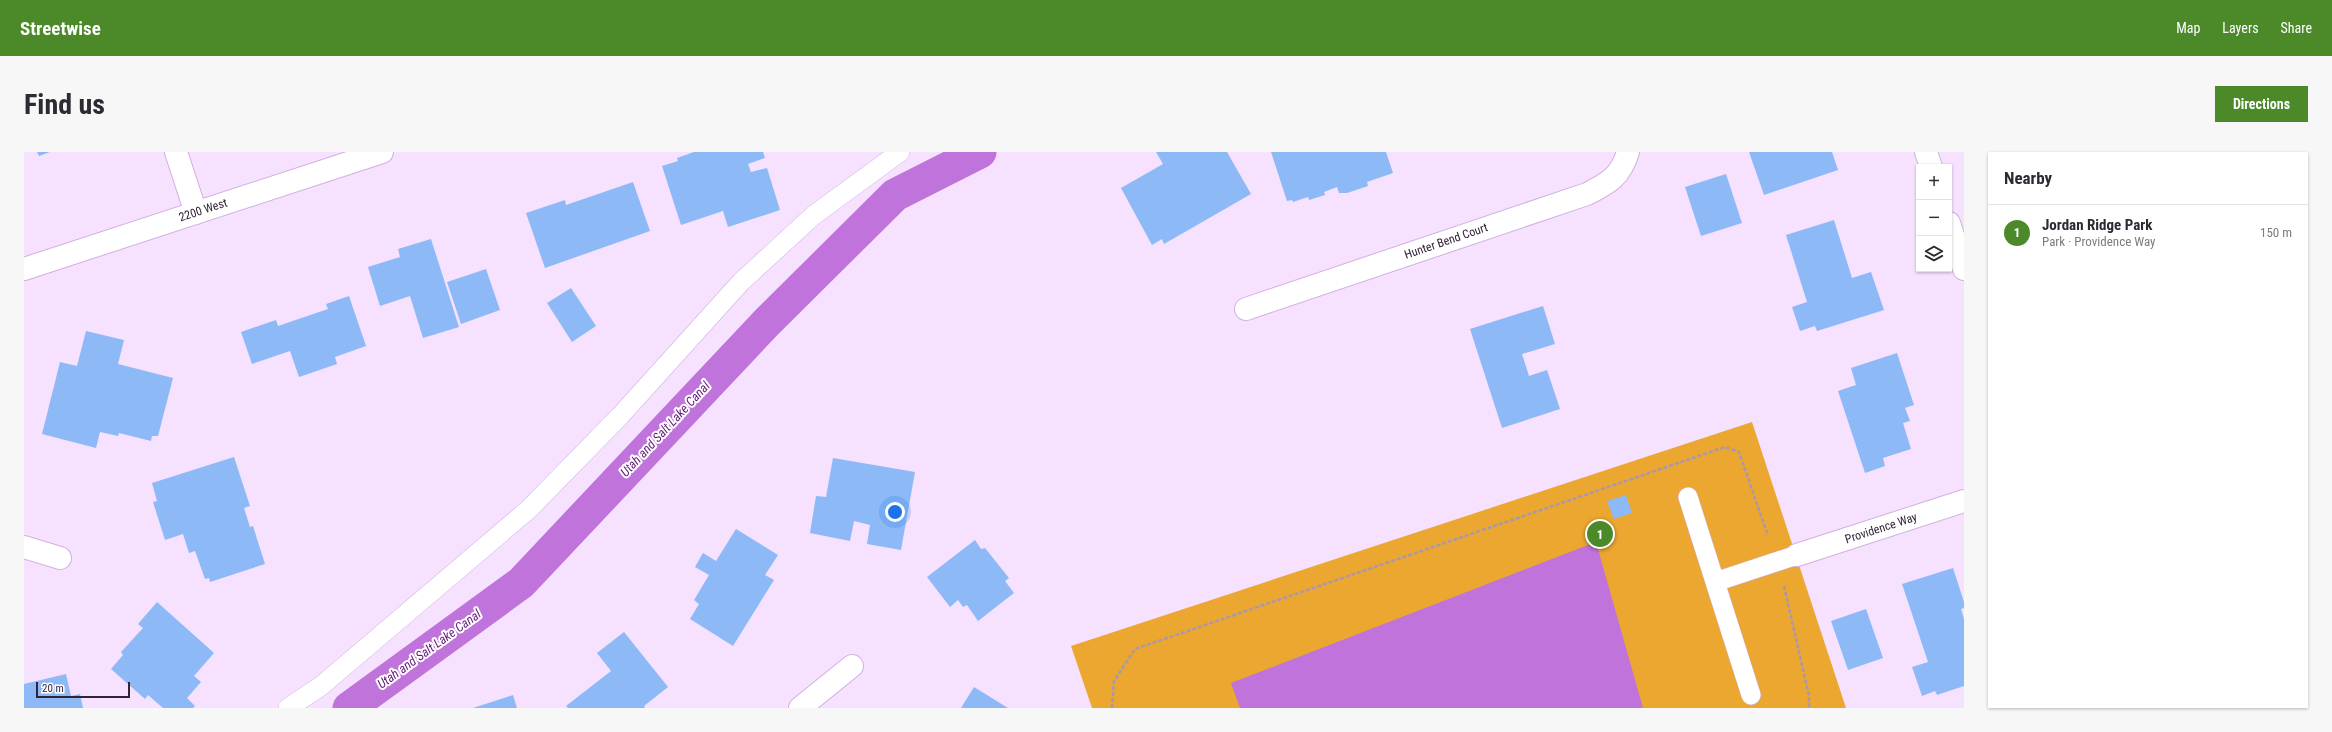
<!DOCTYPE html>
<meta charset="utf-8">
<style>
body{margin:0;font-family:"Roboto Condensed",sans-serif;background:#f7f7f7;color:#2b2b33}
.controls{position:absolute;right:12px;top:12px;display:grid;overflow:hidden;border-radius:0px;box-shadow:0 1px 3px #0004}
.controls button{width:36px;height:36px;display:grid;place-items:center;padding:0;border:0;border-bottom:1px solid #e1e1e2;background:#fff;color:#2b2b33;font:20px sans-serif}
.scale{position:absolute;left:12px;bottom:10px;width:94px;box-sizing:border-box;padding-left:4px;border:2px solid #312437;border-top:0;font-size:11px;line-height:14px;white-space:nowrap;color:#312437;-webkit-text-stroke:3px #fff;paint-order:stroke}
.you{position:absolute;left:871px;top:360px;width:14px;height:14px;margin:-10px;border:3px solid #fff;border-radius:50%;background:#1a73e8;box-shadow:0 0 0 6px #1a73e833}
.badge{display:grid;place-items:center;width:26px;height:26px;border-radius:50%;background:#4b8929;color:#fff;font-size:13px;font-weight:700}
.pin{position:absolute;translate:-50% -50%;border:2px solid #fff;box-shadow:0 1px 4px #0006}
.list{margin:0;padding:0;list-style:none}
h2{display:flex;justify-content:space-between;align-items:center;height:52px;margin:0;padding:0 16px;font-size:17px}
h2 small{font-size:13px;font-weight:400;color:#7c7c81}
.list li{display:grid;grid-template-columns:26px 1fr auto;gap:12px;align-items:center;box-sizing:border-box;height:56px;padding:0 16px;border-top:1px solid #e1e1e2}
.list b{display:block;font-size:15px;white-space:nowrap}
.list p{margin:0;font-size:13px;white-space:nowrap;color:#7c7c81}
.list em{font-size:13px;font-style:normal;color:#7c7c81}
.icon{flex:none;width:22px;height:22px;fill:none;stroke:currentColor;stroke-width:2;stroke-linecap:round;stroke-linejoin:round}
.map{position:relative;flex:none;width:1940px;height:556px;overflow:hidden;border-radius:0px}
header{display:flex;align-items:center;gap:24px;box-sizing:border-box;height:56px;padding:0 20px;background:#4b8929;color:#fff}
header strong{font-size:19px}
nav{display:flex;gap:22px;margin-inline-start:auto;font-size:14px}
.intro{display:flex;align-items:center;justify-content:space-between;box-sizing:border-box;height:96px;padding:0 24px}
h1{margin:0;font-size:28px}
.button{padding:10px 18px;border-radius:0px;background:#4b8929;color:#fff;font-size:14px;font-weight:700}
main{display:flex;gap:24px;padding:0 24px}
aside{flex:1;background:#fff;border-radius:0px;box-shadow:0 1px 3px #0004}
.map>svg:first-child{display:block}
.green{fill:#eba72f}
.water{fill:#bf73db}
.lines{fill:none;stroke-linecap:round;stroke-linejoin:round}
.canal{stroke:#bf73db;stroke-width:33}
.building{fill:#8db9f7}
.service-casing{stroke:#d2afdf;stroke-width:20}
.minor-casing{stroke:#d2afdf;stroke-width:24}
.tertiary-casing{stroke:#d2afdf;stroke-width:24}
.path{stroke:#a897b0;stroke-width:2.5;stroke-dasharray:4 2;stroke-linecap:butt}
.service{stroke:#fff;stroke-width:19}
.minor{stroke:#fff;stroke-width:22}
.tertiary{stroke:#fff;stroke-width:22}
.labels{text-anchor:middle;dominant-baseline:central;stroke-width:4;stroke-linejoin:round;paint-order:stroke}
.street-label{font-size:12px;fill:#312437;stroke:#fff}
.water-label{font-size:13px;font-style:italic;fill:#631b7a;stroke:#fff}
</style>
<header>
<strong>Streetwise</strong>
<nav><a>Map</a><a>Layers</a><a>Share</a></nav>
</header>
<div class="intro"><h1>Find us</h1><a class="button">Directions</a></div>
<main>
<div class="map">
<svg width="1940" height="556" viewBox="0 0 1940 556">
<rect width="100%" height="100%" fill="#f6e1ff"/>
<path class="green" d="M1728 270 1822 556H1068L1047 494Z"/>
<path class="water" d="M1572 390 1619 556H1216L1207 531Z"/>
<g class="lines">
<path class="canal" d="M325 556 497 431 743 170 871 43 956 0"/>
</g>
<path class="building" d="M13 0H26L15 4Z
M670 0H739L741 6 724 12 727 20 743 16 756 58 704 75 699 59 657 73 638 14 654 9 653 6Z
M1132 0H1203L1227 42 1140 92 1138 87 1128 93 1097 36 1139 12Z
M1247 0H1362L1369 21 1343 30 1344 34 1323 41H1315L1313 35 1300 40 1301 43 1285 48 1284 45 1269 50 1268 48 1263 49Z
M1725 0H1808L1814 18 1740 43Z
M1702 22 1718 71 1677 84 1661 35Z
M609 30 626 79 521 116 502 61 541 48 542 53Z
M1810 68 1828 126 1847 120 1860 158 1793 179 1791 174 1776 179 1768 155 1783 150 1762 83Z
M407 87 435 175 399 186 386 144 356 154 344 115 376 105 374 97Z
M462 117 476 158 437 172 423 130Z
M547 136 572 174 548 190 523 151Z
M325 144 342 194 311 205 313 212 275 225 266 199 228 212 217 180 252 168 254 174 304 157 302 152Z
M1519 154 1531 192 1498 202 1505 224 1523 218 1536 257 1478 276 1446 177Z
M62 179 100 188 94 212 149 226 134 284H128L127 289 95 281 94 284 76 280 72 296 18 282 36 210 53 214Z
M1873 201 1890 253 1881 256 1886 269 1879 271 1887 297 1859 306 1861 314 1841 321 1814 239 1832 233 1827 216Z
M210 305 226 354 220 356 226 375 229 374 241 412 186 430 185 426 181 427 171 399 165 401 159 382 141 388 129 350 133 349 128 331Z
M809 306 891 320 877 398 843 392 846 373 830 369 826 389 786 381 792 344 802 345Z
M1602 343 1608 361 1590 367 1583 349Z
M712 377 754 403 741 423 750 428 709 494 666 467 675 452 670 448 685 423 671 415 679 401 692 409Z
M951 388 957 397 961 396 985 426 981 429 990 441 954 469 943 453 939 455 934 448 926 455 903 425Z
M1929 416 1940 450V456L1937 457 1940 467V534L1913 543 1911 539 1898 544 1888 515 1904 510 1878 432Z
M133 450 190 501 170 524 177 530 163 546 171 554 169 556H139L124 543 121 547 87 517 99 503 97 500 119 476 114 472Z
M1842 457 1859 506 1824 518 1807 469Z
M600 480 644 535 620 554 621 556H544L542 554 587 519 573 501Z
M42 522 47 544 56 542 59 556H0V532Z
M950 535 984 556H937Z
M489 543 493 556H449Z"/>
<g class="lines">
<defs>
<path id="service" d="M1664 345 1727 543
M1691 430 1773 403
M264 556 297 534 505 357 596 264 717 130 790 63 876 0"/>
<path id="minor" d="M1902 0 1907 15
M1925 71 1940 117
M1222 157 1563 42C1585 31 1597 24 1604 0
M0 395 36 406
M1773 403 1940 349
M776 556 828 514"/>
<path id="tertiary" d="M152 0 172 61
M0 117 358 0"/>
</defs>
<use href="#service" class="service-casing"/>
<use href="#minor" class="minor-casing"/>
<use href="#tertiary" class="tertiary-casing"/>
<path class="path" d="M1760 434 1785 544V556
M1088 556 1090 529 1111 497 1701 295 1715 300 1744 384"/>
<use href="#service" class="service"/>
<use href="#minor" class="minor"/>
<use href="#tertiary" class="tertiary"/>
</g>
<g class="labels">
<g class="street-label">
<text transform="translate(179 58) rotate(-18)">2200 West</text>
<text transform="translate(1422 89) rotate(-19)">Hunter Bend Court</text>
<text transform="translate(1857 376) rotate(-18)">Providence Way</text>
</g>
<g class="water-label">
<text transform="translate(641 277) rotate(-47)">Utah and Salt Lake Canal</text>
<text transform="translate(405 497) rotate(-36)">Utah and Salt Lake Canal</text>
</g>
</g>
</svg>
<div class="controls">
<button>+</button>
<button>−</button>
<button><svg class="icon" aria-label="layers" viewBox="0 0 24 24"><path d="M12 4l9 5-9 5-9-5zM3 14l9 5 9-5"/></svg></button>
</div>
<div class="scale">20 m</div>
<div class="you"></div>
<div class="pin badge" style="left:1576px;top:382px">1</div>
</div>
<aside>
<h2>Nearby<small></small></h2>
<ul class="list">
<li><span class="badge">1</span><div><b>Jordan Ridge Park</b><p>Park · Providence Way</p></div><em>150 m</em></li>
</ul>
</aside>
</main>
